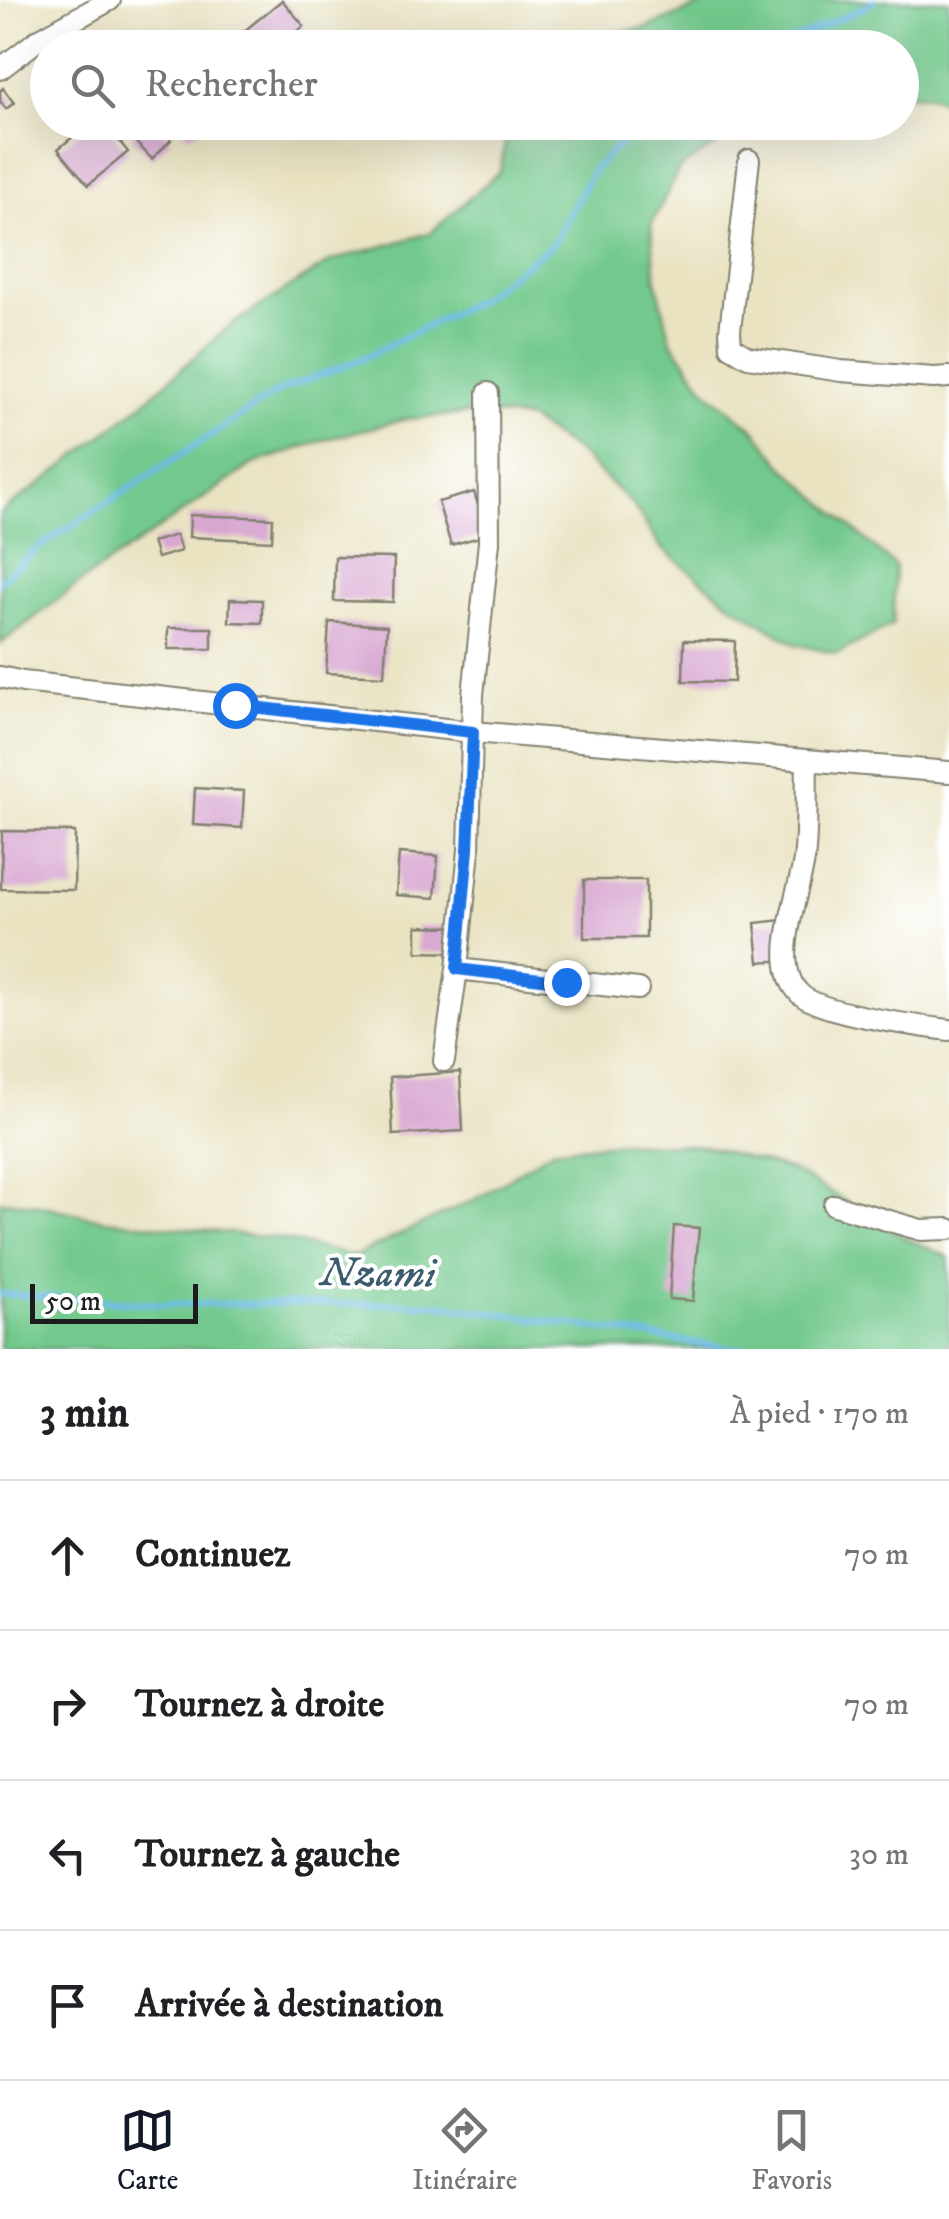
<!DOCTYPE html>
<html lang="fr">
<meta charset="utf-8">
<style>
body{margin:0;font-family:"IM FELL DW Pica",serif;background:#f2f2f2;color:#202124}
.scale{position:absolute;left:30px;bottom:25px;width:168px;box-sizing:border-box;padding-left:10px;border:5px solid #1c1c1c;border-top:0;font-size:28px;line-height:35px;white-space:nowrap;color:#1c1c1c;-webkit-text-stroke:8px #fff;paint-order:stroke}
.stop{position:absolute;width:30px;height:30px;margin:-22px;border:8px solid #1a73e8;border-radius:50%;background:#fff}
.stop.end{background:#1a73e8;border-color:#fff;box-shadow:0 2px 10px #0008}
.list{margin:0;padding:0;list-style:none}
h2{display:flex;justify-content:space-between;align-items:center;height:130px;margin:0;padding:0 40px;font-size:42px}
h2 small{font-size:32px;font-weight:400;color:#757577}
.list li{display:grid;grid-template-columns:65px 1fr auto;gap:30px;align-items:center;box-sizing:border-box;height:150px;padding:0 40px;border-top:2px solid #e0e0e0}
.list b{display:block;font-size:38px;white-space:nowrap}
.list em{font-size:32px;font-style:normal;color:#757577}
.icon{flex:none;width:55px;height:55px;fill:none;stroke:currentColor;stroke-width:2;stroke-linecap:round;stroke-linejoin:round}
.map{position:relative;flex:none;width:949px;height:1349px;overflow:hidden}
.search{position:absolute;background:#fff;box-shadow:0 10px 40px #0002;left:30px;right:30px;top:30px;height:110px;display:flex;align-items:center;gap:25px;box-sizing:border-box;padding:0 35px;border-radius:55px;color:#757577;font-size:38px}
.sheet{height:730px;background:#fff}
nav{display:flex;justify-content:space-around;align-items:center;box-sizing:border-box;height:140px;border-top:2px solid #e0e0e0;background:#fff;font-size:28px;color:#757577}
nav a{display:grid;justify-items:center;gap:5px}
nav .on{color:#111827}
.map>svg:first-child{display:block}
.green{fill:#73c98d;stroke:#487254;stroke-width:2.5}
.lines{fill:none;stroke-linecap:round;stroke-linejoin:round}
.stream{stroke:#6dbce7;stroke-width:6}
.building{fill:#d8a7d1}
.street-casing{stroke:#82806f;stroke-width:24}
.street{stroke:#fff;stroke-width:20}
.route{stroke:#1a73e8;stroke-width:12}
.labels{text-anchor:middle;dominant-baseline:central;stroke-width:8;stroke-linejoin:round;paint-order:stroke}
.water-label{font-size:40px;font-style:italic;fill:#3c5c6d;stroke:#fff}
</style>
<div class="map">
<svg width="949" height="1349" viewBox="0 0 949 1349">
<rect width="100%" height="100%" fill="#fff"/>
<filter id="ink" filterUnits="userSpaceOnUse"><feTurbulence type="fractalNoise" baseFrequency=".01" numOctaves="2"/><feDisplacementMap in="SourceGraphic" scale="20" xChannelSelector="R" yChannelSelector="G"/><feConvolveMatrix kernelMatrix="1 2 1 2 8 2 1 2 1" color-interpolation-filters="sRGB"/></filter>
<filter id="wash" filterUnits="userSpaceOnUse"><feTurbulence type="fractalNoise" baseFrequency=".0048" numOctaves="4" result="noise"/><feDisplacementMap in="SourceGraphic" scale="40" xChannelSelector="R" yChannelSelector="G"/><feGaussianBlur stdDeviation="2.25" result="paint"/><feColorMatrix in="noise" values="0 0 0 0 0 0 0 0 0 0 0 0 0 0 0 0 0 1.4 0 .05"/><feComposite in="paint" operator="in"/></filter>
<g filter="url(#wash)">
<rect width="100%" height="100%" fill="#e9e3c2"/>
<path class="green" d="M714 0H949V104L930 95 902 94V48L558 47 564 40 646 28Z
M509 123H755L747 125 679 169 651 225 656 279 671 341 707 391 755 430 785 468 895 566 893 624 837 654 795 644 731 604 661 548 634 506 578 452 528 419 478 413 406 419 323 440 253 464 78 584 0 644V513L46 480 143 403 231 325 331 261 430 233 500 171Z
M624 1142 705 1146 791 1170 865 1212 905 1238 949 1257V1349H0V1201L34 1204 106 1220 275 1238 355 1256 482 1196 552 1150Z"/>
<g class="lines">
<path class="stream" d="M776 48 867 6 874 0
M0 581 38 548 279 391 362 359 476 301 552 245 594 169 642 122
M0 1294 159 1304H434L727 1348 752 1349"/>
</g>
<g id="blocks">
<path class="building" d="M282 0 304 26 278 48H246L237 37Z
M3 88 14 103 6 109 0 101V91Z
M91 122H104L128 152 88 185 58 149Z
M147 122H154L171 140 152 159 131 137Z
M180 122H202L204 127 189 136Z
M407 122H429L415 133Z
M474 492 487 535 451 545 438 502Z
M190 515 273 518 272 541 189 537Z
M176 535 181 551 157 558 152 542Z
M335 557 394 558 393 602 334 601Z
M230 599 262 600V623L229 622Z
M329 622 387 626 384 676 326 673Z
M168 628H212V649H168Z
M684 640 735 641 734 682 683 681Z
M195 788 244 791 242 828 193 825Z
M2 831 75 832 74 890 1 889Z
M399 853 438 856 435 898 396 895Z
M584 880H646V938H584Z
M783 920 787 960 759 962 755 923Z
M417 926 457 927V953L417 952Z
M460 1072 463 1131 393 1135 390 1077Z
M674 1226 699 1228 693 1301 669 1299Z"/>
</g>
</g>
<g filter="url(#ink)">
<use href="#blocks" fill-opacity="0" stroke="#82806f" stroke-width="2.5"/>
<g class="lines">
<defs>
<path id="street" d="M0 69 38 40 110 0
M749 160 730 331 731 347 748 357 841 371 934 378 949 377
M0 677 23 682 473 732 949 772
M807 760C806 793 808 827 804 860 799 895 769 964 800 994 821 1014 918 1026 949 1030
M457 969 638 989
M444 1061 457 969 469 850 473 695 489 542 488 393
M834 1205 921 1230 949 1229"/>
</defs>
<use href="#street" class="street-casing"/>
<use href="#street" class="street"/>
</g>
</g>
<g class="lines" filter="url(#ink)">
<path class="route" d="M235 705 473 732 468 850 457 969 566 982"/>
</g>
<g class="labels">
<g class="water-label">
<text transform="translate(378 1275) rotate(1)">Nzami</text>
</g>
</g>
</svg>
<div class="scale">50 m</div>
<div class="stop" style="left:235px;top:705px"></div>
<div class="stop end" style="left:566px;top:982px"></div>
<div class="search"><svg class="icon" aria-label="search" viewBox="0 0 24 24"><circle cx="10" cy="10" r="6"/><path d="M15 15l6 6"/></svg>Rechercher</div>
</div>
<section class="sheet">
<h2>3 min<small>À pied · 170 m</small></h2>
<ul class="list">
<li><svg class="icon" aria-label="ahead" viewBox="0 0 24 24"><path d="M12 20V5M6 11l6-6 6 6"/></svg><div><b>Continuez</b></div><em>70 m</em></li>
<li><svg class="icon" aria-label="right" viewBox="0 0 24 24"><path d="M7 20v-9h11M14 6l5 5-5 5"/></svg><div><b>Tournez à droite</b></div><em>70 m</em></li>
<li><svg class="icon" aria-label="left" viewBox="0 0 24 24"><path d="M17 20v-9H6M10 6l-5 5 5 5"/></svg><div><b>Tournez à gauche</b></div><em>30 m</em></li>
<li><svg class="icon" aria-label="arrive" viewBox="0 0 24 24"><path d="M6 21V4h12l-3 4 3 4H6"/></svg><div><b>Arrivée à destination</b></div></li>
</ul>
</section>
<nav>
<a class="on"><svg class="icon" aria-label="map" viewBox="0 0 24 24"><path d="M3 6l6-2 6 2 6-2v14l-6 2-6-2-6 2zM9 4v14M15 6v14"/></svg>Carte</a>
<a><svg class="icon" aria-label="directions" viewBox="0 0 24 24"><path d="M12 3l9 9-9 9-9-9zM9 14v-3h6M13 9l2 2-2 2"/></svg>Itinéraire</a>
<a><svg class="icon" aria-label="saved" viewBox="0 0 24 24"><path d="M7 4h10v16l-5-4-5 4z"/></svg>Favoris</a>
</nav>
